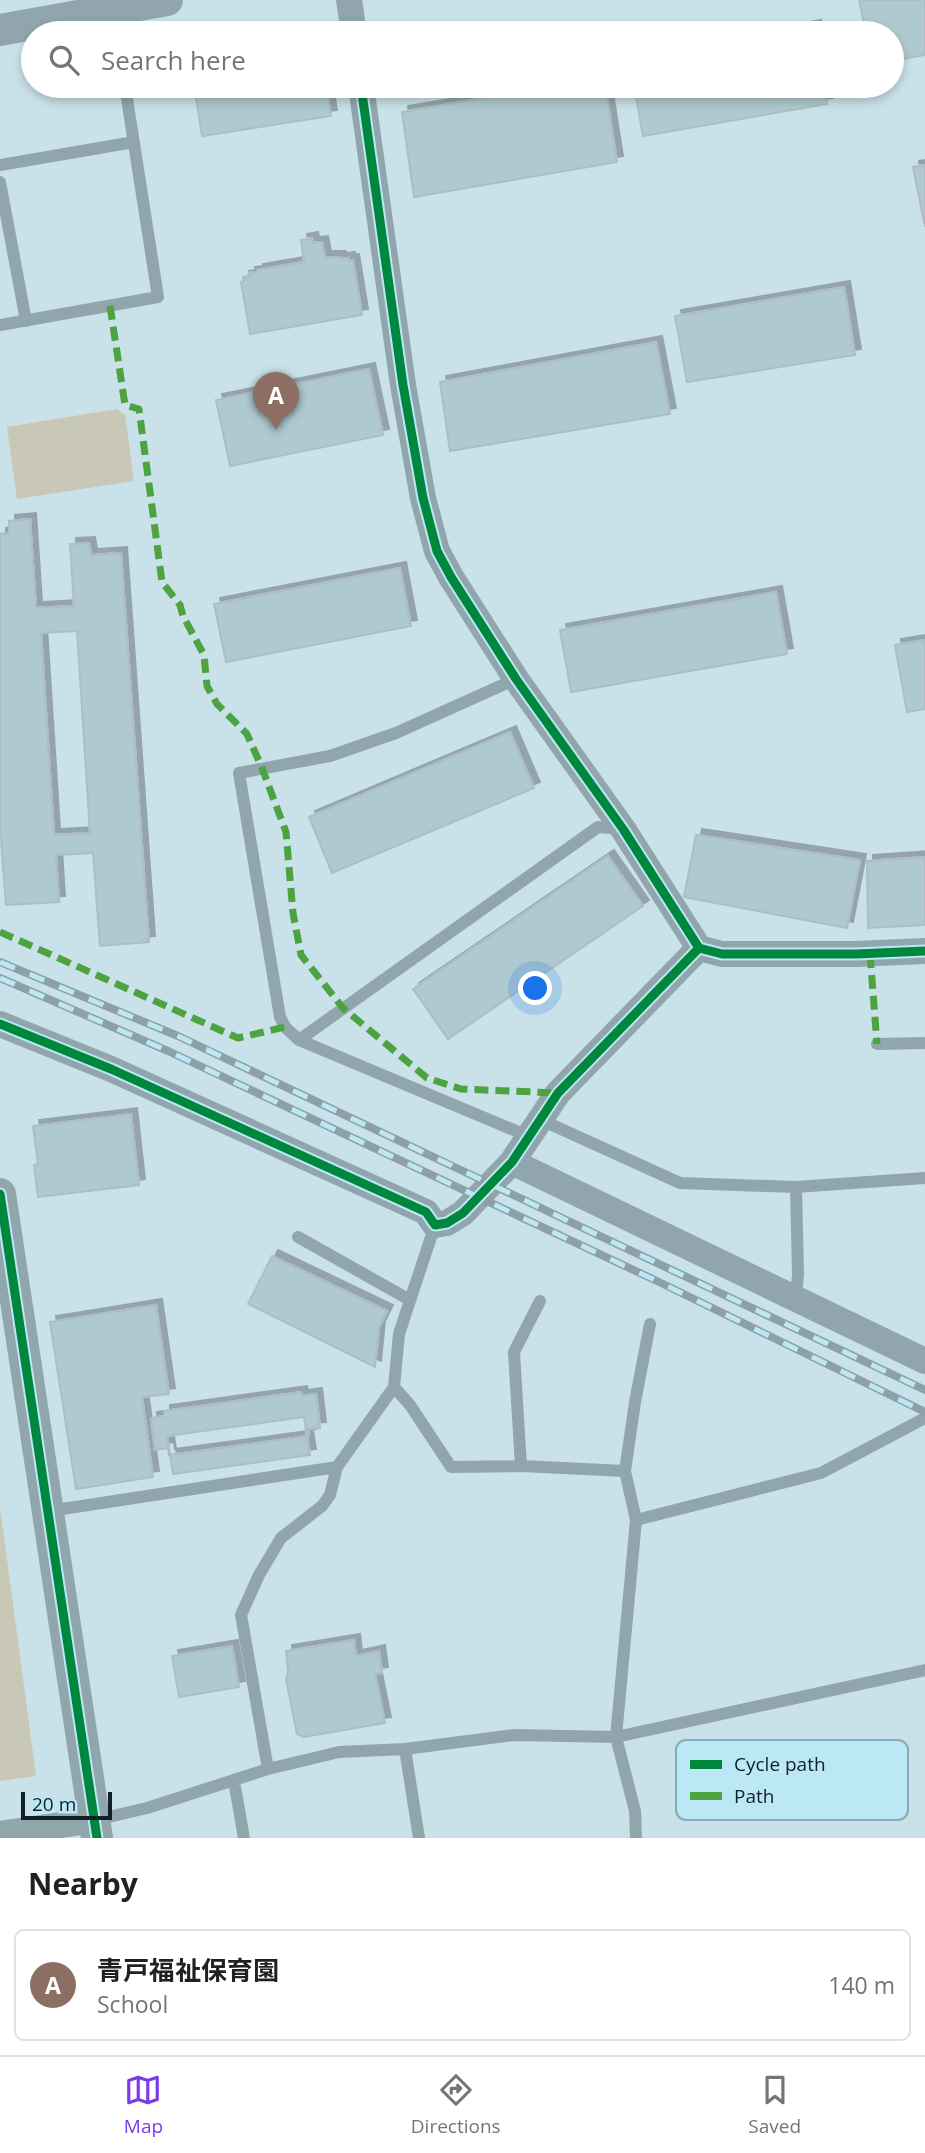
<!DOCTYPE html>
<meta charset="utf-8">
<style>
body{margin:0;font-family:"Open Sans","Noto Sans JP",sans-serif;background:#f2f2f2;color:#202124}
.scale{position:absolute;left:21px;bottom:18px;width:91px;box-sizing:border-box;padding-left:7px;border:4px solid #102025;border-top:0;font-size:19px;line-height:24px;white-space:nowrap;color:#102025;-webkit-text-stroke:5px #bce7f5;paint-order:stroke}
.you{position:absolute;left:536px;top:989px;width:24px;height:24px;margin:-18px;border:5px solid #fff;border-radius:50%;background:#1a73e8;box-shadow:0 0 0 10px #1a73e833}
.badge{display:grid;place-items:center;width:46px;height:46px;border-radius:50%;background:#7c3aed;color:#fff;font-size:23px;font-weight:700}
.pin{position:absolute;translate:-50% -58px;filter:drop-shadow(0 2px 4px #0008)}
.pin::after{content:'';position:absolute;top:37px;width:24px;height:21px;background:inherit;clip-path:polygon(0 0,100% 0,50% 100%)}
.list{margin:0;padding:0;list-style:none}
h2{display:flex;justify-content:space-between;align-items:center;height:91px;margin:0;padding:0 28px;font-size:30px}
h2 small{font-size:23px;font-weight:400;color:#757577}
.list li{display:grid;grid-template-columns:46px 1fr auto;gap:21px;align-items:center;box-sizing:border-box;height:112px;margin:0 14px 14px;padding:0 14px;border:2px solid #e0e0e0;border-radius:10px}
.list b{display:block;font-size:26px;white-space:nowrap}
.list p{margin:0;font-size:23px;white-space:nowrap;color:#757577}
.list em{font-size:23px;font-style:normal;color:#757577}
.icon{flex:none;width:38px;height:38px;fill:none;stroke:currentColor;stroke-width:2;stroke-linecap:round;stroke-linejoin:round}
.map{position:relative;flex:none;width:925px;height:1838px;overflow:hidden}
.search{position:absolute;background:#fff;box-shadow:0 4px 10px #0003;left:21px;right:21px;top:21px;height:77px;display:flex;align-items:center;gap:18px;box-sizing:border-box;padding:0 24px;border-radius:38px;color:#757577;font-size:26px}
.sheet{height:217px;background:#fff}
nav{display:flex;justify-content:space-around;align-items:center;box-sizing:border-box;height:98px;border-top:2px solid #e0e0e0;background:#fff;font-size:19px;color:#757577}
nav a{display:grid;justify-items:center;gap:4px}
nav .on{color:#7c3aed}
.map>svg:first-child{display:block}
.green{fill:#c9c8b7}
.building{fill:#afc9d0;stroke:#acbec4;stroke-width:2;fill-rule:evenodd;filter:url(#shadow)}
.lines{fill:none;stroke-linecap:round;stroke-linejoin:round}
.service{stroke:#91a6ac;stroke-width:12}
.minor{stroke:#91a6ac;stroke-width:26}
.tertiary{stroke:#91a6ac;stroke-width:32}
.rail-casing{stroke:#8da0a6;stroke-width:8}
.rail{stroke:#bce7f5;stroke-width:5;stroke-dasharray:16;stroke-linecap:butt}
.quiet{stroke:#4da242;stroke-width:7;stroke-dasharray:14 7;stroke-linecap:butt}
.cycleway-casing{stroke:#bce7f5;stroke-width:13}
.cycleway{stroke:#00873e;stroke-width:9}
.key{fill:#bce7f5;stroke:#88abb7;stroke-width:2}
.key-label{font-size:19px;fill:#102025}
</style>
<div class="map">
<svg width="925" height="1838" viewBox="0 0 925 1838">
<defs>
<filter id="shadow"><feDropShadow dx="6" dy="-6" stdDeviation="0" flood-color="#0004"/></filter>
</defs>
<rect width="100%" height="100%" fill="#c9e1e8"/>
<path class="green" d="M117 409 125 415 134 481 17 499 7 427Z
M0 1507 36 1776 0 1781Z"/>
<path class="building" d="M859 0H925V55L892 61V33H866Z
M815 26 816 33H777Z
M194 86H326L331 116 202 136Z
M556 86H605L617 162 414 197 402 112Z
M634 86H824L827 104 643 136Z
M925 165V227L913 167Z
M312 238 313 243 322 242 325 257H340L341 259 349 258V261L353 260 362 315 250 334 241 282 244 281 243 277 250 276 249 273 257 272V270L304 262 301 240Z
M844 287 855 355 687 382 675 316Z
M656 342 670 414 450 451 440 382Z
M369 369 383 435 230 466 216 400Z
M30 519 36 608 74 606 70 544 89 543 91 555 121 553 149 942 100 946 93 853 56 855 59 902 6 905 0 826V534L9 533V521ZM77 631 90 833 54 835 41 633Z
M400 568 411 626 226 662 214 604Z
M776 592 787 654 571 692 560 630Z
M925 640V709L907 712 895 645Z
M510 732 534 788 332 873 309 817Z
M696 835 860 860 847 928 684 897Z
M608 856 643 906 448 1039 413 989Z
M925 857V925L868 928 867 861Z
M131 1114 139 1185 38 1197 34 1165 38 1164 33 1126Z
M272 1256 387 1311 379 1327 375 1367 248 1304Z
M156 1305 169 1394 142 1397 153 1477 76 1489 50 1322Z
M301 1392 302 1396 316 1394 320 1428 308 1429 309 1436 169 1455 168 1448 155 1450 151 1418 164 1416V1411Z
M304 1417 310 1455 173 1474 167 1436Z
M354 1640 356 1656 379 1651 382 1673 375 1674 385 1723 304 1737 297 1734 286 1679 288 1671 286 1651Z
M232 1646 239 1687 179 1697 172 1656Z"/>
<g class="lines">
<path class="service" d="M114 10 117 33
M0 165 134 142
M0 182 26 321
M0 325 158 297 125 86
M516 679 396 733 330 756 239 773 280 1017 285 1027 299 1040 598 827 622 829
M299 1040 528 1136
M877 1044 925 1043
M539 1119 680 1183 796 1187 925 1178
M796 1187 798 1274 796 1299
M298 1237 410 1300
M394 1387 410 1405 451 1467 521 1466 625 1471 636 1520 616 1737 635 1811 636 1838
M521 1466 514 1352 540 1301
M625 1471 635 1402 650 1324
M49 1511 337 1467
M636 1520 821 1473 925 1418
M405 1749 419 1838
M268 1769 241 1615 259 1575 281 1538 322 1506 330 1495 337 1467 394 1387 399 1334 435 1225
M234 1781 244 1838
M96 1820 147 1808 268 1769 339 1752 405 1749 514 1735 616 1737 925 1670"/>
<path class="minor" d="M349 0 354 33
M361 86 403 385 423 498 437 551 451 577 516 679 623 829 699 948 722 954H856L925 951
M0 1024 111 1069 426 1212 435 1225 447 1223 463 1213 512 1162 558 1093 699 948
M512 1162 925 1361
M0 1834 95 1820"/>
<path class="tertiary" d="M0 30 167 0
M0 1194 97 1838"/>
<defs>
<path id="rail" d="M0 962 178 1036 925 1390
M0 978 168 1051 659 1282 925 1412"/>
</defs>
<use href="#rail" class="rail-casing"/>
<use href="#rail" class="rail"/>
<path class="quiet" d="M110 306 125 405 139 409 162 582 180 605 183 616 204 655 207 686 217 704 247 734 262 768 286 832 293 913 301 955 343 1008 427 1078 461 1089 558 1093
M0 932 238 1038 285 1027
M870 954 877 1044"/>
<defs>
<path id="cycleway" d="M361 86 403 385 423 498 437 551 451 577 516 679 623 829 699 948 722 954H856L925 951
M0 1024 111 1069 426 1212 435 1225 447 1223 463 1213 512 1162 558 1093 699 948
M0 1194 97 1838"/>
</defs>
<use href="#cycleway" class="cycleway-casing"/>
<use href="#cycleway" class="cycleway"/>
</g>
<rect x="676" y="1740" width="232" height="80" rx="10" class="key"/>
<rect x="690" y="1760" width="32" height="9" fill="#00873e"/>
<rect x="690" y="1792" width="32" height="8" fill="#4da242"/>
<g class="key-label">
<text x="734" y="1771">Cycle path</text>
<text x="734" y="1803">Path</text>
</g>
</svg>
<div class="scale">20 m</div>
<div class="you"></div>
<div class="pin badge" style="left:276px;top:430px;background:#8d6e63">A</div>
<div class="search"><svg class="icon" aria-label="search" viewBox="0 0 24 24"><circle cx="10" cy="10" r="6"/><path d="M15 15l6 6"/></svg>Search here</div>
</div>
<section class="sheet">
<h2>Nearby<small></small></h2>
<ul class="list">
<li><span class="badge" style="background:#8d6e63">A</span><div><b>青戸福祉保育園</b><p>School</p></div><em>140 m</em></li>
</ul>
</section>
<nav>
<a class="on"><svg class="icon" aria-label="map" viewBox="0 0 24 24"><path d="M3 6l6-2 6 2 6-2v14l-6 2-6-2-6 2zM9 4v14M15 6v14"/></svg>Map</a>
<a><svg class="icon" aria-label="directions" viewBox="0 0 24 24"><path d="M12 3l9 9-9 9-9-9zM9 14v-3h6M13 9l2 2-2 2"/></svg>Directions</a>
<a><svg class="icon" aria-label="saved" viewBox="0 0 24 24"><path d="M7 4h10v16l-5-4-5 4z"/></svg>Saved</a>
</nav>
